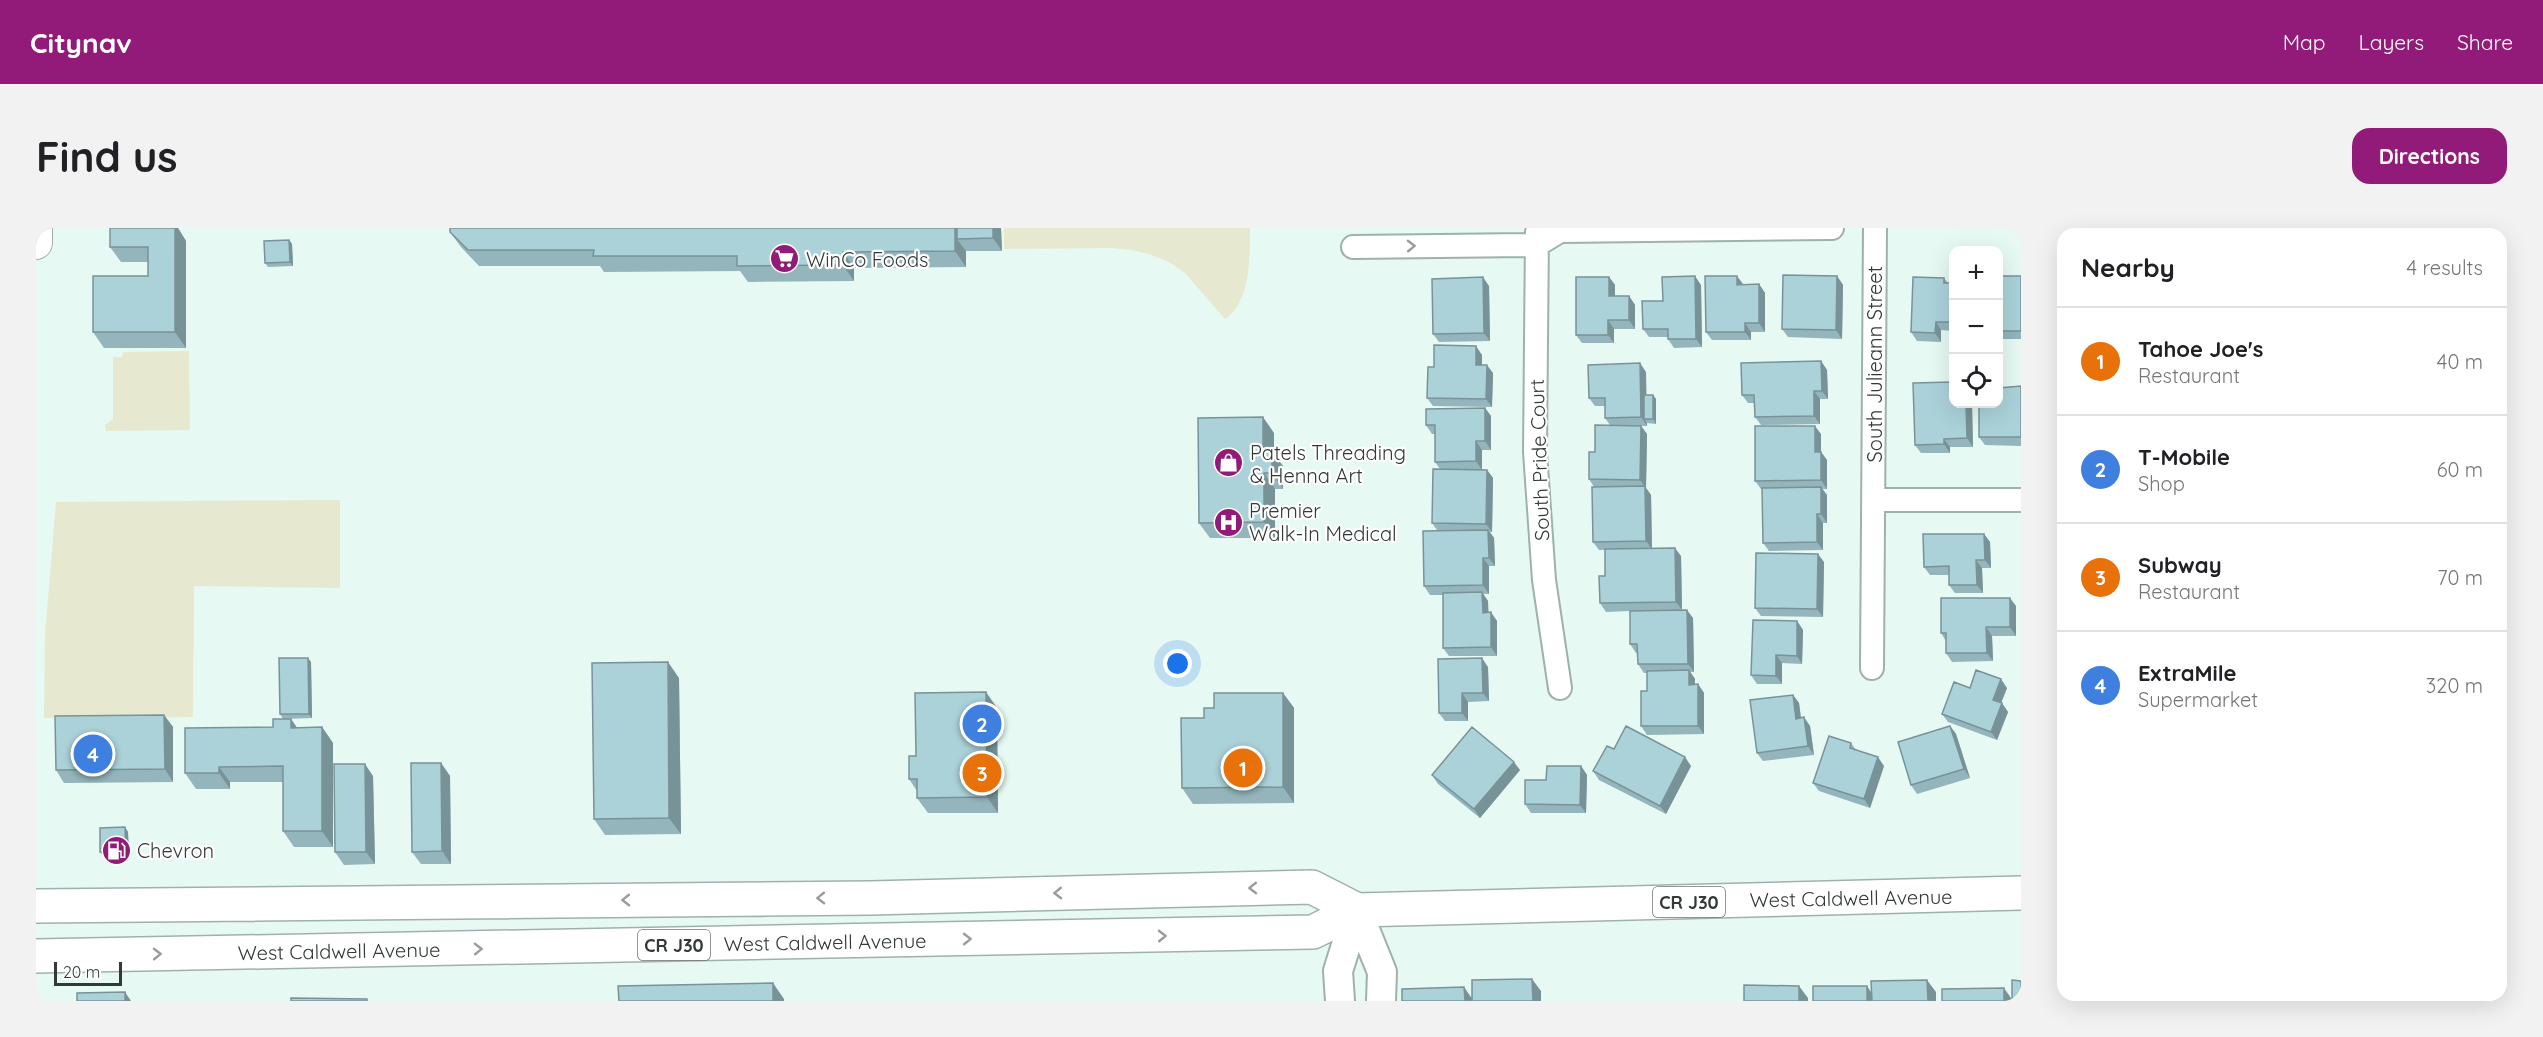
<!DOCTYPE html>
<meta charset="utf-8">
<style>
body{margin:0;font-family:Quicksand,sans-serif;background:#f2f2f2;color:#202124}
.controls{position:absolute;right:18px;top:18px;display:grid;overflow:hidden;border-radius:12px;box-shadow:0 6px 24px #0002}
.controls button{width:54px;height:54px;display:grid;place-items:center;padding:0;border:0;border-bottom:2px solid #e0e0e0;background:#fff;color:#202124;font:30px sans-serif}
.scale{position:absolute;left:18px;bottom:15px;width:68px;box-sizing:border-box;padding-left:6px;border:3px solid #323937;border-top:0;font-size:16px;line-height:21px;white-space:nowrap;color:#323937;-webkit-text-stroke:4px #fff;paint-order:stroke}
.you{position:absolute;left:1142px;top:436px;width:21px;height:21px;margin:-15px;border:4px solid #fff;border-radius:50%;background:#1a73e8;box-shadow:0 0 0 9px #1a73e833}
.badge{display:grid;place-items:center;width:39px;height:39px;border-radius:50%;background:#921b79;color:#fff;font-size:20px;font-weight:700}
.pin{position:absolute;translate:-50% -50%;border:3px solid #fff;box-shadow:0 2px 6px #0006}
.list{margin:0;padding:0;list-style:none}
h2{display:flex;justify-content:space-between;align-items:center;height:78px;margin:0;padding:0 24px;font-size:26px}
h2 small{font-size:20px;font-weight:400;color:#757577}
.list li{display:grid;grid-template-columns:39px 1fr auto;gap:18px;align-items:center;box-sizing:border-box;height:108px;padding:0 24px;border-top:2px solid #e0e0e0}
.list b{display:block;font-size:22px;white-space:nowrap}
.list p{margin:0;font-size:20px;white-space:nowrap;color:#757577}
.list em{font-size:20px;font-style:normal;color:#757577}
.icon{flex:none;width:33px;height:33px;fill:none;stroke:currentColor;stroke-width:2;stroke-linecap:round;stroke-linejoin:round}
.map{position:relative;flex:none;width:1985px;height:773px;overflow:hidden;border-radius:18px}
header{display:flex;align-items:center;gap:36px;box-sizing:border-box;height:84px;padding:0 30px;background:#921b79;color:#fff}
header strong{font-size:28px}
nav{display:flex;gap:33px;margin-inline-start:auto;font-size:21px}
.intro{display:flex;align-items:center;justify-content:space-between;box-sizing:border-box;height:144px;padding:0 36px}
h1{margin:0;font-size:42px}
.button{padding:15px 27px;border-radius:18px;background:#921b79;color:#fff;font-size:21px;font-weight:700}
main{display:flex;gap:36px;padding:0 36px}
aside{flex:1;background:#fff;border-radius:18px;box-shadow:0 6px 24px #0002}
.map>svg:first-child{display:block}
.green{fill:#e7e8d0}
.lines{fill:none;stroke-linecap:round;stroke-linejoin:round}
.minor-casing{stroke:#9fb1ab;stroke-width:26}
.tertiary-casing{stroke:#9fb1ab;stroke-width:32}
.secondary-casing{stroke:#9fb1ab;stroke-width:34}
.primary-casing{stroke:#9fb1ab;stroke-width:36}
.minor{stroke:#fff;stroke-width:22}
.tertiary{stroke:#fff;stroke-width:28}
.secondary{stroke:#fff;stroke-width:32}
.primary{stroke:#fff;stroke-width:33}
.wall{fill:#93b5bb}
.shaded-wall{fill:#789398}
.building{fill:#abd2d9;stroke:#789398;stroke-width:1.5}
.oneway{stroke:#989c9b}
.labels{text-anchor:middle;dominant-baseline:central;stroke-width:4.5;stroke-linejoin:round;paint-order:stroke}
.shield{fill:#fff;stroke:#707473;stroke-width:1.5}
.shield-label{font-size:18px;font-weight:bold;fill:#323937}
.poi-label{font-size:20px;fill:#323937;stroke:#fff;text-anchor:start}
.street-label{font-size:20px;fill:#323937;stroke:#fff}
</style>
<header>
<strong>Citynav</strong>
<nav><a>Map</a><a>Layers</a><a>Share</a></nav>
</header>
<div class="intro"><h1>Find us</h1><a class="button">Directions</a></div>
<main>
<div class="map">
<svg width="1985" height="773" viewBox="0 0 1985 773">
<rect width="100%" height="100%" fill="#e6f9f3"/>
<path class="green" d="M968 0H1214C1214 27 1215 74 1189 91L1149 45 1133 34 1113 26 1096 22 1074 20 968 21Z
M153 123 154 202 70 203 69 197 77 191V129H86L87 124Z
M304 272V360L158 358 157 489 8 490 9 407 20 274Z"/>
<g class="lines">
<defs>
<path id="minor" d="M1501 4 1499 224 1508 352 1524 460
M1317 19 1501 17 1524 3 1796 0
M1838 272H1985
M1836 440 1839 0"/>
<path id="tertiary" d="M1321 682 1346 744 1345 773
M1304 773 1302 743 1321 682"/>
<path id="secondary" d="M0 15V0"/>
<path id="primary" d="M0 678 834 670 1276 659 1321 682
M0 728 1277 704 1321 682 1985 665"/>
</defs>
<use href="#minor" class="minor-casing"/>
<use href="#tertiary" class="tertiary-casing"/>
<use href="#secondary" class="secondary-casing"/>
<use href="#primary" class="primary-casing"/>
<use href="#minor" class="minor"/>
<use href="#tertiary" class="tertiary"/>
<use href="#secondary" class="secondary"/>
<use href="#primary" class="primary"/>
</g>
<path class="wall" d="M74 0H142L150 13V120H68L57 104 112 48V34H85L74 19Z
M965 0 966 23H930V39L818 40V53L712 54 704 43 568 44 564 38H443L425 19 414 4Z
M253 12 256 16 257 38 232 39 229 35Z
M1801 48 1807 57 1806 111 1752 109 1746 101Z
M1962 48H1985V111H1962Z
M1573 49 1579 57V68H1593L1599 77V101H1578V115H1546L1540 107Z
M1908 50 1912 55H1917V103L1905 102V114L1881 113 1875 104Z
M1707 56H1723L1729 65V104H1715V112H1676L1670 104Z
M1665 57 1666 119 1638 120 1632 111V109H1613L1607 101 1627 73Z
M1453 58 1454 113 1403 114 1397 106Z
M1446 127V137L1457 145 1456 179 1397 178 1391 170 1398 139Z
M1785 133 1791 142 1792 171H1784V196L1725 197 1719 189V175H1712L1706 167Z
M1610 144V167H1617L1620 171V196L1611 195V198H1605L1611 206 1610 260 1615 267 1616 320 1645 328 1646 382 1657 390 1658 444H1654L1659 451V456H1662L1668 465V506L1611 507 1605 498 1611 463V445H1608L1602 436V425H1600L1594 416V383L1570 384 1564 375 1569 348V322H1563L1557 314 1558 259 1553 251 1559 224 1574 197 1569 190V178H1559L1553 170Z
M1985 158V218L1949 217 1943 209Z
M1917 176H1936L1937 219H1914V225H1885L1879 217Z
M1449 180 1455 188V222H1446V242H1451L1457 250 1456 304H1454L1458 310 1459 338H1453V366H1447L1452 373V384L1461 393V428H1413L1407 420V367H1394L1388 358 1401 302 1396 295 1404 241 1399 234V206H1396L1390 197Z
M1238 205V226L1247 238V261H1239V310H1174L1163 295Z
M1785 206V224L1791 232V261H1786L1791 267V295H1787V322L1733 323 1727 315 1726 261H1725L1719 253Z
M1948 306 1954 314 1955 340H1946L1947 365H1919L1913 357V347H1894L1888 339Z
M1788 334 1787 389 1725 388 1719 380Z
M1980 378V408H1956L1957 433 1916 434 1910 425V413L1905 405Z
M1761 393 1767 402 1766 436 1746 435V456H1721L1715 447Z
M275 434 276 490 247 491 244 486Z
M1452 439 1453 473 1432 474V493H1409L1403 485Z
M643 450 645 606 569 607 558 591Z
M1934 460H1971L1965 475 1972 484 1961 512 1912 494 1906 486Z
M1247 465 1258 480V575L1157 576 1146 560 1168 490 1178 480Z
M1757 467 1763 475 1765 490 1774 498 1778 527 1727 533 1721 525Z
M961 480 962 585H892L881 570V563L873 551 880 528Z
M128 487 137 499V554L28 555 20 542Z
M255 491 261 500 286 499 297 515V619H258L247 603V554H194V561H160L149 545Z
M1914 498 1920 506 1934 550 1881 566 1875 557Z
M1815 515 1820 522 1848 538 1834 580 1783 563 1777 555Z
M1578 521 1655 538 1630 586 1563 552 1557 543Z
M405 535 414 548 415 636H385L376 624Z
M1545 538 1551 547 1550 585H1495L1489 576 1510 552Z
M1484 542 1444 590 1402 556 1396 547Z
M337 548 339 636 308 637 299 624Z
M89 599 92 604 93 628H67L64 624Z"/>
<path class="shaded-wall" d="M139 0H142L150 13V120L139 104Z
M919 0H930L921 11 930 23V39L919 23Z
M957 0H965L966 23 957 10Z
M253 12 256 16 257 38 254 34Z
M807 24 818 40V53L807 37Z
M1659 48 1665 57 1666 119 1660 111Z
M1701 48 1707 56 1701 57Z
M1801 48 1807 57 1806 111 1800 102Z
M1447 49 1453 58 1454 113 1448 105Z
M1573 49 1579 57V77L1573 68Z
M1723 56 1729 65V104L1723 95Z
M1593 68 1599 77V101L1593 92Z
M1572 92 1578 101V115L1572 107Z
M1900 94 1905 102V114L1899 105Z
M1709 95 1715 104V112L1709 104Z
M1440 118 1446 127V145L1440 137Z
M1785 133 1791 142 1792 171 1786 163Z
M1604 135 1610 144 1611 191H1608L1611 195V198L1605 189Z
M1451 137 1457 145 1456 179 1450 171Z
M1778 163 1784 171V196L1778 188Z
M1617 167 1620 171V196L1617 191Z
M1930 176H1936L1937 219 1931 210Z
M1449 180 1455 188V222L1449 213Z
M1227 189 1238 205V226L1247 238V261L1236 245 1227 222Z
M1605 198 1611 206 1610 260 1615 267 1616 321 1610 313 1609 259 1604 252Z
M1779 198 1785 206V224L1791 232V261L1785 252 1779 224Z
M1908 211 1914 219V225L1908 216Z
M1440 213 1446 222V242L1440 233Z
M1451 242 1457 250 1456 304 1450 296Z
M1228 245 1239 261V310L1228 294Z
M1785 259 1791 267V295L1785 286Z
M1781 286 1787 295V322L1781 314Z
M1452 302 1458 310 1459 338 1453 330Z
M1948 306 1954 314 1955 340 1949 332Z
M1639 320 1645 328 1646 382 1640 374Z
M1782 326 1788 334 1787 389 1781 381Z
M1447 330 1453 338V366L1447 357Z
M1940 332 1946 340 1947 365 1941 357Z
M1446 364 1452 373 1453 393 1447 385Z
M1974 370 1980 378V408L1974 399Z
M1651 382 1657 390 1658 444 1652 436Z
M1455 384 1461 393V428L1455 419Z
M1761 393 1767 402 1766 436 1761 428Z
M1950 399 1956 408 1957 433 1951 425Z
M1740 427 1746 435V456L1740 448Z
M272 430 275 434 276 490 273 486Z
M1446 430 1452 439 1453 473 1447 465Z
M632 434 643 450 645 606 633 590Z
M1653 442 1659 451V465L1653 457Z
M1965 451 1971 460 1963 480 1957 472Z
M1662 456 1668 465V506L1662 498Z
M950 464 961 480 962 585 951 569Z
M1247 465 1258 480V575L1247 559Z
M1426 465 1432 474V493L1426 485Z
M1757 467 1763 475 1766 499 1760 491Z
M1966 475 1972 484 1961 512 1955 504Z
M128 487 137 499V554L129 541Z
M1768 489 1774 498 1778 527 1772 518Z
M255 491 266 507 255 500Z
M1914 498 1920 506 1934 550 1928 541Z
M286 499 297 515V619L286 603Z
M1649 529 1655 538 1630 586 1624 578Z
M1842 529 1848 538 1834 580 1828 571Z
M1478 534 1484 542 1444 590 1438 581Z
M405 535 414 548 415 636 406 623Z
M329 536 337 548 339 636 330 624Z
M1545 538 1551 547 1550 585 1544 577Z
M183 539 194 554V561L183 545Z
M89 599 92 604 93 628 90 624Z
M1496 751 1505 763V773H1497Z
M1891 752 1900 764V773H1892Z
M737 755 748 771V773H737Z
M1763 758 1772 770V773H1763Z
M1831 758 1839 770V773H1831Z
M1428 759 1437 772V773H1429Z
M1968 760 1977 773H1968Z
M89 764 95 773H89Z"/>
<path class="building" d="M74 0H139V104H57V48H112V19H74Z
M414 0H919V23L807 24V37L701 38V28H557L558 22H432L414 4Z
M921 0H957V10L921 11Z
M253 12 254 34 229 35 228 13Z
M1747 47 1801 48 1800 102 1746 101Z
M1659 48 1660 111H1632V101H1607L1606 73H1627L1626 49Z
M1669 48H1701V57L1723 56V95H1709V104H1670Z
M1962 48H1985V103H1962Z
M1447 49 1448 105 1397 106 1396 51Z
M1540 49H1573V68H1593V92H1572V107H1540Z
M1877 49 1908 50V55H1917V94H1900L1899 105 1875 104Z
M1398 117 1440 118V137H1451L1450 171 1391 170 1392 139H1398Z
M1785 133 1786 163H1778V188L1719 189 1718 167H1706L1705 135Z
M1604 135 1605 189 1569 190V170H1553L1552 137Z
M1917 154V176H1930L1931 210 1908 211V216L1879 217 1877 155Z
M1985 158V209H1943V176H1962L1963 160Z
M1608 167H1617V191H1608Z
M1449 180V213H1440V233L1399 234V197H1390V181Z
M1227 189V222H1236V245H1228V294L1163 295 1162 190Z
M1559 197 1605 198 1604 252 1553 251V224H1559Z
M1719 198H1779V224H1785V252L1719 253Z
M1397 241 1451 242 1450 296 1396 295Z
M1609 258 1610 313 1557 314 1556 259Z
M1785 259V286H1781V314L1727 315 1726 260Z
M1452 302 1453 330H1447V357L1388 358 1387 303Z
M1887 306H1948L1949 332H1940L1941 357H1913V338L1888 339Z
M1639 320 1640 374 1564 375 1563 348H1569V321Z
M1720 325 1782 326 1781 381 1719 380Z
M1446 364 1447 385 1455 384V419L1407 420V365Z
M1905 370H1974V399H1950L1951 425H1910V405H1905Z
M1651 382 1652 436H1602L1601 416H1594V383Z
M1717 392 1761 393V428L1740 427V448L1715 447Z
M243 430H272L273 486H244Z
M1446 430 1447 465H1426V485H1403L1402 431Z
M632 434 633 590 558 591 556 435Z
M1653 442V457L1662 456V498H1605V463H1611V443Z
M1940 442 1965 451 1957 472 1966 475 1955 504 1906 486 1918 454 1934 460Z
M950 464 951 569 881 570V551H873V528H880L879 465Z
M1178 465H1247V559L1146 560 1145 490H1168V480H1178Z
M1757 467 1760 491 1768 489 1772 518 1721 525 1714 472Z
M128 487 129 541 20 542 19 488Z
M237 491H255V500L286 499V603H247V538L183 539V545H149V500L237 499Z
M1590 498 1649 529 1624 578 1557 543 1571 518 1578 521Z
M1914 498 1928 541 1875 557 1862 514Z
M1436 499 1478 534 1438 581 1396 547Z
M1793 508 1815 515 1814 520 1842 529 1828 571 1777 555Z
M375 535H405L406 623 376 624Z
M298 536H329L330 624H299Z
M1511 538H1545L1544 577 1489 576V552H1510Z
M89 599 90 624H64V600Z
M1496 751 1497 773H1436V752Z
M1891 752 1892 773H1836L1835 753Z
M1976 752 1985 753V773H1976Z
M737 755V773H583L582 758Z
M1708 757 1763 758V773H1708Z
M1777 758H1831V773H1777Z
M1428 759 1429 773H1366V761Z
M1968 760V773H1906V761Z
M89 764V773H41V765Z
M255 770 331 771V773H255Z"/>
<defs><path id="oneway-chevron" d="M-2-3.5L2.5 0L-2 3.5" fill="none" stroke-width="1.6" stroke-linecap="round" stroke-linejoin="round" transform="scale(1.5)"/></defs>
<g class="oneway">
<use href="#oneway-chevron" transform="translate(1375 18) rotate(-1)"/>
<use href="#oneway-chevron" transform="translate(1217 660) rotate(179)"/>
<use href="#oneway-chevron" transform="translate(1022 665) rotate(179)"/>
<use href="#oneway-chevron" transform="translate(785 670) rotate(179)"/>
<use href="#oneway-chevron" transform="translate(590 672) rotate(179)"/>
<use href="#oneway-chevron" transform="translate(1126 708) rotate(-1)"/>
<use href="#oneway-chevron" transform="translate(931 711) rotate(-1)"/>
<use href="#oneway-chevron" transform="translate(442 721) rotate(-1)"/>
<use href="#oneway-chevron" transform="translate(121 726) rotate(-1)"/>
</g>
<defs>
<symbol id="supermarket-disc" viewBox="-11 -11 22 22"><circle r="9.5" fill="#921b79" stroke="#fff"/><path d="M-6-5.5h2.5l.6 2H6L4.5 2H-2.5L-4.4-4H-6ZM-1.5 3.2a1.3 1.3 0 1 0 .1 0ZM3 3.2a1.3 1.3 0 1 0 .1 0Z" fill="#fff"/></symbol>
<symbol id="shop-disc" viewBox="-11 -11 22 22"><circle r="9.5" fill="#921b79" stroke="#fff"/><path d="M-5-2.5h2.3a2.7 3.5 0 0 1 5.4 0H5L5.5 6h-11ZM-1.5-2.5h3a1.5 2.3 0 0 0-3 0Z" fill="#fff"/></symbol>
<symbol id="hospital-disc" viewBox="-11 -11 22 22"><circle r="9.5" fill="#921b79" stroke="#fff"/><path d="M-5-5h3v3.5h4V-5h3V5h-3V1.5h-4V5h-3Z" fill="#fff"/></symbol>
<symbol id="fuel-disc" viewBox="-11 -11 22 22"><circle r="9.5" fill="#921b79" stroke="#fff"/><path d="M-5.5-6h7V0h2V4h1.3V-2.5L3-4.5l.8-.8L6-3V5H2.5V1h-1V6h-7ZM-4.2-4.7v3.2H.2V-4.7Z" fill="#fff"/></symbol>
</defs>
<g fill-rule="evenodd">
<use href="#supermarket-disc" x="732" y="14" width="33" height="33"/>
<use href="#shop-disc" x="1176" y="218" width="33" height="33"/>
<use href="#hospital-disc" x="1176" y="278" width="33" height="33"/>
<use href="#fuel-disc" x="64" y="606" width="33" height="33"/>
</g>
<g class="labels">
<g class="shield">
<rect x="1617" y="659" width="72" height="30" rx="4.5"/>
<rect x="602" y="702" width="72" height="30" rx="4.5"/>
</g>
<g class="shield-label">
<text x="1653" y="674">CR J30</text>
<text x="638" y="717">CR J30</text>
</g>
<g class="poi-label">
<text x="770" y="31">WinCo Foods</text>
<text x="1214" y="224">Patels Threading<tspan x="1214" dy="23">&amp; Henna Art</tspan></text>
<text x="1213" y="282">Premier<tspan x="1213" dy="23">Walk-In Medical</tspan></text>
<text x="101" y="622">Chevron</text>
</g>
<g class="street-label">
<text transform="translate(1838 136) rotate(-90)">South Julieann Street</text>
<text transform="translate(1503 232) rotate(-92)">South Pride Court</text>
<text transform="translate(1815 670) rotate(-1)">West Caldwell Avenue</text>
<text transform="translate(789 714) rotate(-1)">West Caldwell Avenue</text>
<text transform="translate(303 723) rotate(-1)">West Caldwell Avenue</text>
</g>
</g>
</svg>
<div class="controls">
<button>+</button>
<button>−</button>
<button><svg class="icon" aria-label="locate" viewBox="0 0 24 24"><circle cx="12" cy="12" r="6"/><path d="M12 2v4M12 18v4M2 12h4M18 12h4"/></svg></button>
</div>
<div class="scale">20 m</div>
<div class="you"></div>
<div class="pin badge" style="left:1207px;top:540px;background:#e8710a">1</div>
<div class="pin badge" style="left:946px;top:496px;background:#3f7fe0">2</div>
<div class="pin badge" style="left:946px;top:545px;background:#e8710a">3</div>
<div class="pin badge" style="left:57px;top:526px;background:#3f7fe0">4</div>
</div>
<aside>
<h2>Nearby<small>4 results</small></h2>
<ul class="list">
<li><span class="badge" style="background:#e8710a">1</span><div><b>Tahoe Joe's</b><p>Restaurant</p></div><em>40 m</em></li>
<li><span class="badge" style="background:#3f7fe0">2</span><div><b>T-Mobile</b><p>Shop</p></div><em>60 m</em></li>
<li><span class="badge" style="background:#e8710a">3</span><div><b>Subway</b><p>Restaurant</p></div><em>70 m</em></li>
<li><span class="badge" style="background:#3f7fe0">4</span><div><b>ExtraMile</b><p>Supermarket</p></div><em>320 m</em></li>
</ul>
</aside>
</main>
